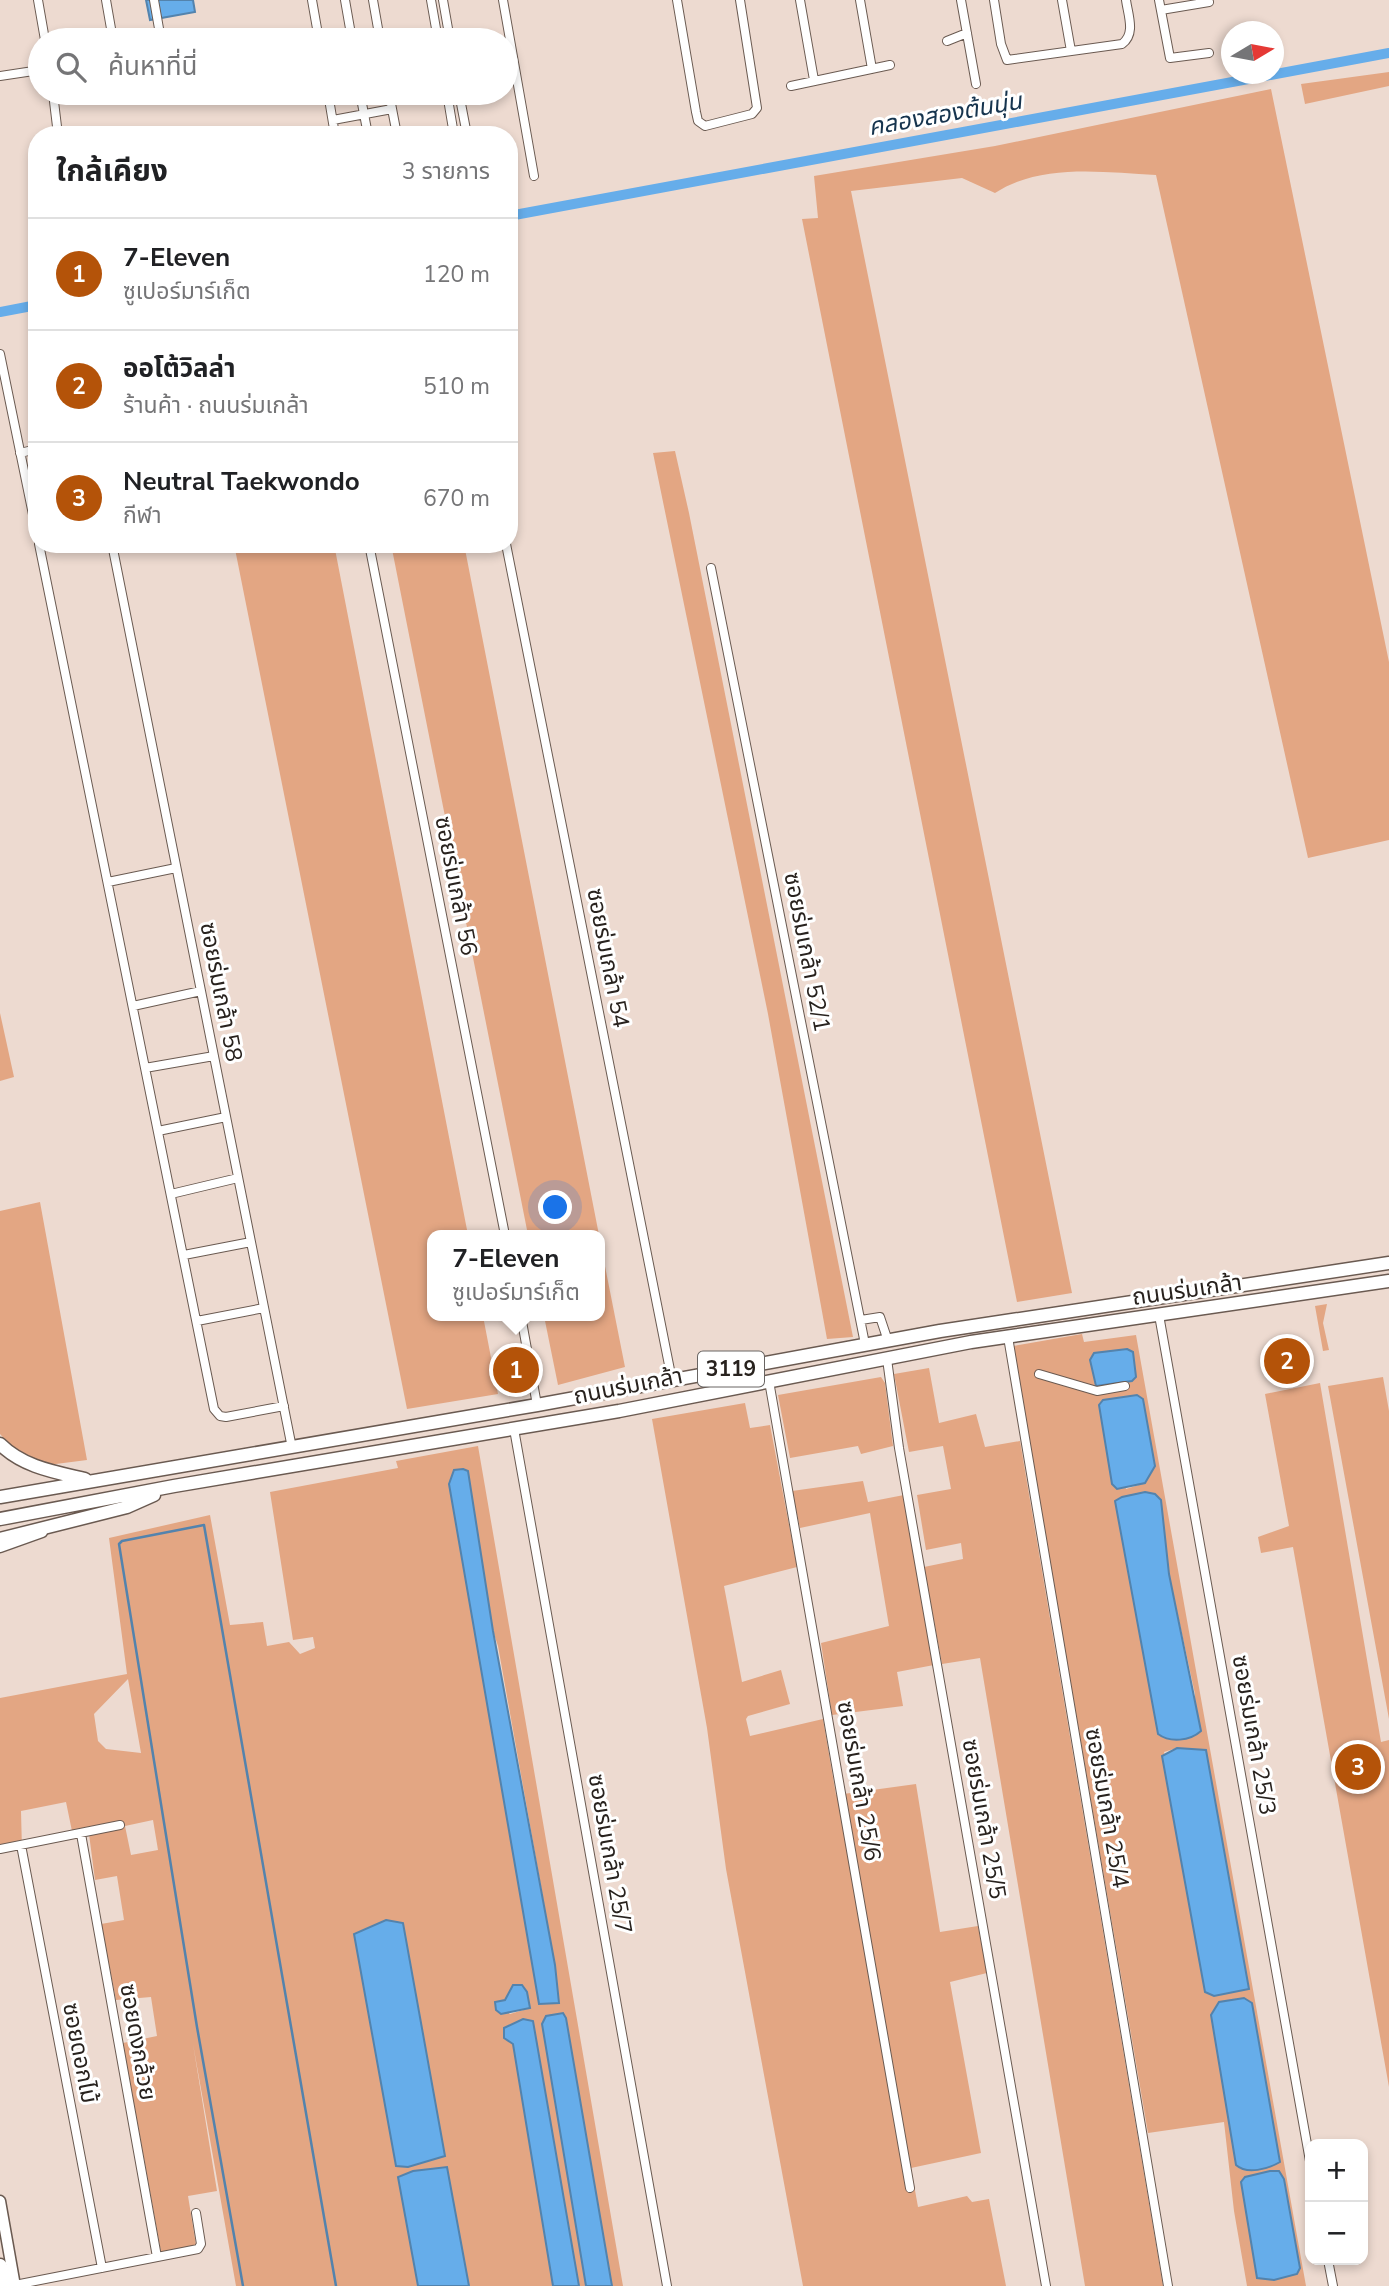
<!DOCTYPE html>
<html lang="th">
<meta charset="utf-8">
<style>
body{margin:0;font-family:"Nunito Sans","Noto Sans Thai",sans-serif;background:#f6f6f6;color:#202124}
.controls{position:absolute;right:21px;bottom:21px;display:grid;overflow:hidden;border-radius:14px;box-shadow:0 4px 10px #0003}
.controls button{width:63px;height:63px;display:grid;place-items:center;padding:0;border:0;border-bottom:2px solid #e0e0e0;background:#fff;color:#202124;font:35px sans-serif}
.compass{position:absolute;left:1221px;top:21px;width:63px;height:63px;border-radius:50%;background:#fff;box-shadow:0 4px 10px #0003;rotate:80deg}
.you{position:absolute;left:556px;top:1208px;width:24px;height:24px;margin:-18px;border:5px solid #fff;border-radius:50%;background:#1a73e8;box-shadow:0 0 0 10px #1a73e833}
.badge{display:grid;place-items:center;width:46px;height:46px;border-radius:50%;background:#b45309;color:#fff;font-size:23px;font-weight:700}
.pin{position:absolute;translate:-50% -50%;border:4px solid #fff;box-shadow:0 2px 7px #0006}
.popup{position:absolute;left:427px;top:1230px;width:178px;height:91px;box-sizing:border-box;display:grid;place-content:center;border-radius:14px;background:#fff;filter:drop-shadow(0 2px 5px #0005);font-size:23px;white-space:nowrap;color:#757577}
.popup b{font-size:26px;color:#202124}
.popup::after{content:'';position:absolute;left:50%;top:100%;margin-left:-14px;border:14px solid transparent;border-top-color:#fff}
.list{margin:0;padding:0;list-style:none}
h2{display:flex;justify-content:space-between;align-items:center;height:91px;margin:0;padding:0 28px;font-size:30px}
h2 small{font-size:23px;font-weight:400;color:#757577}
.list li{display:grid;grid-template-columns:46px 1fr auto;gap:21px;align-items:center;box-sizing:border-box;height:112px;padding:0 28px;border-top:2px solid #e0e0e0}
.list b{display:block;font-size:26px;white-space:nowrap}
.list p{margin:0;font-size:23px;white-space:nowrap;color:#757577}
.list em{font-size:23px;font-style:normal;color:#757577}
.icon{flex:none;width:38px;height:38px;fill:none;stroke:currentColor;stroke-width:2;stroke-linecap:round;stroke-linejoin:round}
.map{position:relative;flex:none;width:1389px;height:2286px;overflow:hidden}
.search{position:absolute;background:#fff;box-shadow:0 4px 10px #0003;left:28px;top:28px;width:490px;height:77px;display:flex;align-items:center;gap:18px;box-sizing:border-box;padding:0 24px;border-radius:38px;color:#757577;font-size:26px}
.panel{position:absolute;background:#fff;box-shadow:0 4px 10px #0003;left:28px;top:126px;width:490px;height:427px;border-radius:28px}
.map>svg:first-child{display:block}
.green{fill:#e3a683;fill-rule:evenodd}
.water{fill:#66adea;stroke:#5383ad;stroke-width:2}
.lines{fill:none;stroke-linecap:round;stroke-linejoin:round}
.stream{stroke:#5383ad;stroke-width:2.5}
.canal{stroke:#66adea;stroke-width:10}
.street-casing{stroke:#6a5a51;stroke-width:10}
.secondary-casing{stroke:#6a5a51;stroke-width:13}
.primary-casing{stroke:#6a5a51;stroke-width:15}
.highway-casing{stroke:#6a5a51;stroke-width:17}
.street{stroke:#fff;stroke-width:8}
.secondary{stroke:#fff;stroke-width:10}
.primary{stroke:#fff;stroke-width:12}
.highway{stroke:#fff;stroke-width:14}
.labels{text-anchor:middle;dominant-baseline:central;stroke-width:6;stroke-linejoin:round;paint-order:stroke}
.shield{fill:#fff;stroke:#686462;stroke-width:2}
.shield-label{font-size:21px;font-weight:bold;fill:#28221e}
.street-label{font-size:23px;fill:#28221e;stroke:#fff}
.water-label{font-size:24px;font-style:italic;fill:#16344e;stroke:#fff}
</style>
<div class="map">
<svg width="1389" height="2286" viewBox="0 0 1389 2286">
<rect width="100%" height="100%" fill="#eddad0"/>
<path class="green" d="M1389 72V86L1305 104 1301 84Z
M1271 89 1389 662V840L1308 858 1156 175C1103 172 1041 163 995 193L962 178 851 191 1072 1293 1017 1302 802 219 818 218 814 176 995 146Z
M675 451 689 513 853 1337 827 1339 768 1014 653 453Z
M234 544H334L468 1235H432V1316H483L498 1394 407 1409Z
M391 544H464L599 1235H528Z
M0 1013 14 1077 0 1081Z
M40 1202 87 1460 48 1465 13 1448 0 1434V1211Z
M600 1241 625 1367 558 1385 544 1316H600Z
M1327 1304 1323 1323 1329 1350 1323 1351 1315 1306Z
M1082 1334 1084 1342 1136 1335 1306 2286H1247L1234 2211 1224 2122 1148 2133 1013 1346ZM1137 1395 1145 1483 1126 1489 1103 1400ZM1161 1500 1169 1574 1195 1694V1736L1169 1739 1139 1626 1115 1502ZM1177 1748 1206 1750 1248 1989 1230 1993 1164 1752ZM1219 2002 1271 2167 1240 2169 1211 2015ZM1245 2177 1297 2274 1274 2280 1257 2278 1241 2182Z
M929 1368 939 1423 976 1414 985 1447 1020 1441 1163 2286H1085L980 1658 942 1664 924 1567 963 1559 961 1543 926 1550 917 1495 951 1489 943 1446 909 1452 894 1374Z
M881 1377 885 1383 893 1446 861 1454 858 1446 790 1458 778 1395Z
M1383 1377 1389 1411V1719L1328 1386Z
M1320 1383 1381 1742 1389 1740V2087L1293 1547 1261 1553 1258 1537 1289 1526 1265 1394Z
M745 1403 750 1428 770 1425 797 1567 724 1586 742 1682 781 1670 790 1704 748 1716 746 1719 750 1736 823 1719 836 1795 916 1784 940 1932 978 1926 987 1973 950 1982 981 2153 911 2168 918 2207 967 2196 972 2202 989 2199 1006 2286H803L726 1869 707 1728 652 1419Z
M478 1446 623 2286H612L542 2024 586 2286H579L533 2021 504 2038 513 2043 553 2286H469L447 2167 398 2177 418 2286H236L193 2044 217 2191 188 2196 196 2245 161 2252 123 2043 157 2036 151 1997 116 2000 101 1924 124 1920 117 1876 95 1880 89 1834 73 1836 66 1802 21 1811 22 1850 0 1852V1698L127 1674 109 1538 210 1515 230 1625 263 1622 267 1646 289 1642 300 1654 315 1648 313 1637 293 1640 270 1492 398 1468 396 1461ZM463 1469 468 1471 493 1631 498 1646 555 1965 559 2003 539 2004 449 1484ZM128 1679 141 1753 106 1749 98 1741 94 1714ZM153 1820 158 1850 131 1855 125 1826ZM354 1934 445 2156 408 2167 396 2166ZM513 1985 530 2008 510 2014 495 2003 505 2000Z
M863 1481 868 1502 904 1495 934 1665 897 1672 903 1706 832 1715 821 1643 889 1626 870 1513 800 1528 792 1491Z"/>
<path class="water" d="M146 0H193L195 12 150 20Z
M1127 1349 1133 1352 1136 1377 1132 1381 1096 1386 1090 1360 1094 1353Z
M1137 1395 1143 1399 1155 1466 1145 1483 1117 1489 1112 1484 1099 1405 1103 1400Z
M463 1469 468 1471 493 1631 555 1965 559 2003 539 2004 449 1484 454 1470Z
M1145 1492 1155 1494 1161 1500 1169 1574 1201 1731C1190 1741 1170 1743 1158 1734L1115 1501 1122 1497Z
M1177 1748 1206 1750 1249 1989 1214 1996 1205 1992 1162 1756Z
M386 1920 403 1923 445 2156 408 2167 396 2166 354 1934Z
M513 1985H522L527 1992 530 2008 501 2014 496 2010 495 2002 505 2000Z
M1244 1998 1252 2003 1280 2162C1268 2169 1247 2175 1236 2165L1211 2015 1219 2002Z
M563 2013 566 2018 612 2286H586L542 2024 546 2016Z
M523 2019 533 2021 579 2286H553L513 2044 504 2038V2028Z
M447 2167 469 2286H418L398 2177 413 2171Z
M1270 2171H1279L1284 2179 1300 2268 1297 2274 1274 2280 1257 2278 1241 2182 1245 2177Z"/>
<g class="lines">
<path class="stream" d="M243 2286 197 2027 119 1544 122 1541 204 1525 336 2286"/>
<path class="canal" d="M509 216 1389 53
M0 312 37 305"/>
<defs>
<path id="street" d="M38 0 45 40
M106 0 113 40
M154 0 161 40
M312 0 319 40
M345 0 352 40
M373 0 380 40
M431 0 438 40
M443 0 450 40
M503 0 534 176
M677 0 696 112 698 121 705 126 752 114 757 108 740 0
M800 0 814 80
M860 0 872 69
M961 0 976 84
M994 0 1001 44 1007 60 1122 44C1136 34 1128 15 1126 0
M1062 0 1071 51
M1159 0 1170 58 1209 53
M1161 10 1209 2
M947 41 967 33
M0 76 40 70
M791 86 890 65
M53 93 58 135
M328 93 335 135
M360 93 368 135
M389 93 397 135
M447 93 454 135
M459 93 467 135
M333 120 392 109
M0 354 37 534
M20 453 37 449
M39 544 214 1409 220 1416 226 1417 284 1406
M112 544 292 1448
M369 544 505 1235
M506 544 672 1380
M711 568 865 1344
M108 882 176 868
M133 1006 201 991
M145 1068 214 1056
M158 1131 226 1117
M171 1194 238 1178
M184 1255 251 1242
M1159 1315 1310 2161
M521 1316 537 1405
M861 1320 880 1317 888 1341
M197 1321 264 1308
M1008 1337 1168 2286
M887 1359 899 1448 1046 2286
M1039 1374 1097 1391 1125 1386
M769 1381 910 2188
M514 1429 667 2286
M81 1834 157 2257
M21 1845 102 2268
M0 1849 120 1825
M1328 2260 1333 2286
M15 2285 198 2249 201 2244 196 2213"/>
<path id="secondary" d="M0 1547 42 1532
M0 2201 15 2286"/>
<path id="primary" d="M0 1444C23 1467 55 1472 85 1479
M0 1497 537 1405 940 1331 1389 1263
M0 1519 174 1486 619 1411 971 1342 1389 1281
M0 1539 127 1507 154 1495"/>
<path id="highway" d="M0 2266 4 2286"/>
</defs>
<use href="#street" class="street-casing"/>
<use href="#secondary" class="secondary-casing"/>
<use href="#primary" class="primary-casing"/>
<use href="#highway" class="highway-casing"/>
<use href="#street" class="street"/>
<use href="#secondary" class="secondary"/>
<use href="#primary" class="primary"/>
<use href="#highway" class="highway"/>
</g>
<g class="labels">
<rect class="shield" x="698" y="1351.5" width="66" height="35" rx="5"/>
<g class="shield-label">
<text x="731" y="1369">3119</text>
</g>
<g class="street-label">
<text transform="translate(456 886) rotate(79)">ซอยร่มเกล้า 56</text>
<text transform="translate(807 952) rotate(79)">ซอยร่มเกล้า 52/1</text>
<text transform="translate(608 958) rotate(79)">ซอยร่มเกล้า 54</text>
<text transform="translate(221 992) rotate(79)">ซอยร่มเกล้า 58</text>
<text transform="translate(1187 1290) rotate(-8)">ถนนร่มเกล้า</text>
<text transform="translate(628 1386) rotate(-11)">ถนนร่มเกล้า</text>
<text transform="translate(1254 1735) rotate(80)">ซอยร่มเกล้า 25/3</text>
<text transform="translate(859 1781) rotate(80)">ซอยร่มเกล้า 25/6</text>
<text transform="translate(1107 1808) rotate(80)">ซอยร่มเกล้า 25/4</text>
<text transform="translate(984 1819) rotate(80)">ซอยร่มเกล้า 25/5</text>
<text transform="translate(610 1854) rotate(80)">ซอยร่มเกล้า 25/7</text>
<text transform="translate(138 2042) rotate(80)">ซอยดงกล้วย</text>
<text transform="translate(80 2053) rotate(79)">ซอยดอกไม้</text>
</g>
<g class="water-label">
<text transform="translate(945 114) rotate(-10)">คลองสองต้นนุ่น</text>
</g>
</g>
</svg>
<div class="controls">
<button>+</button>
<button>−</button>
</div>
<svg class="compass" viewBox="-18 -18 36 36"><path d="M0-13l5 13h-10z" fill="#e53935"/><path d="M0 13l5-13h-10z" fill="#757577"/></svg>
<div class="you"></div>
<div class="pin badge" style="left:516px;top:1370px">1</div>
<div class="popup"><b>7-Eleven</b>ซูเปอร์มาร์เก็ต</div>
<div class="pin badge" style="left:1287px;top:1361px">2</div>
<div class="pin badge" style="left:1358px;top:1767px">3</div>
<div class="search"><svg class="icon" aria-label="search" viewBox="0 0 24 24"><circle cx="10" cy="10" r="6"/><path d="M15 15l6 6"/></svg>ค้นหาที่นี่</div>
<section class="panel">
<h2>ใกล้เคียง<small>3 รายการ</small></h2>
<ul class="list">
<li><span class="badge">1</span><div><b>7-Eleven</b><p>ซูเปอร์มาร์เก็ต</p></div><em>120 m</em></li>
<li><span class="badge">2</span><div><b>ออโต้วิลล่า</b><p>ร้านค้า · ถนนร่มเกล้า</p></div><em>510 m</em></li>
<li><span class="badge">3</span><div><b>Neutral Taekwondo</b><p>กีฬา</p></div><em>670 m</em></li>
</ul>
</section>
</div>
